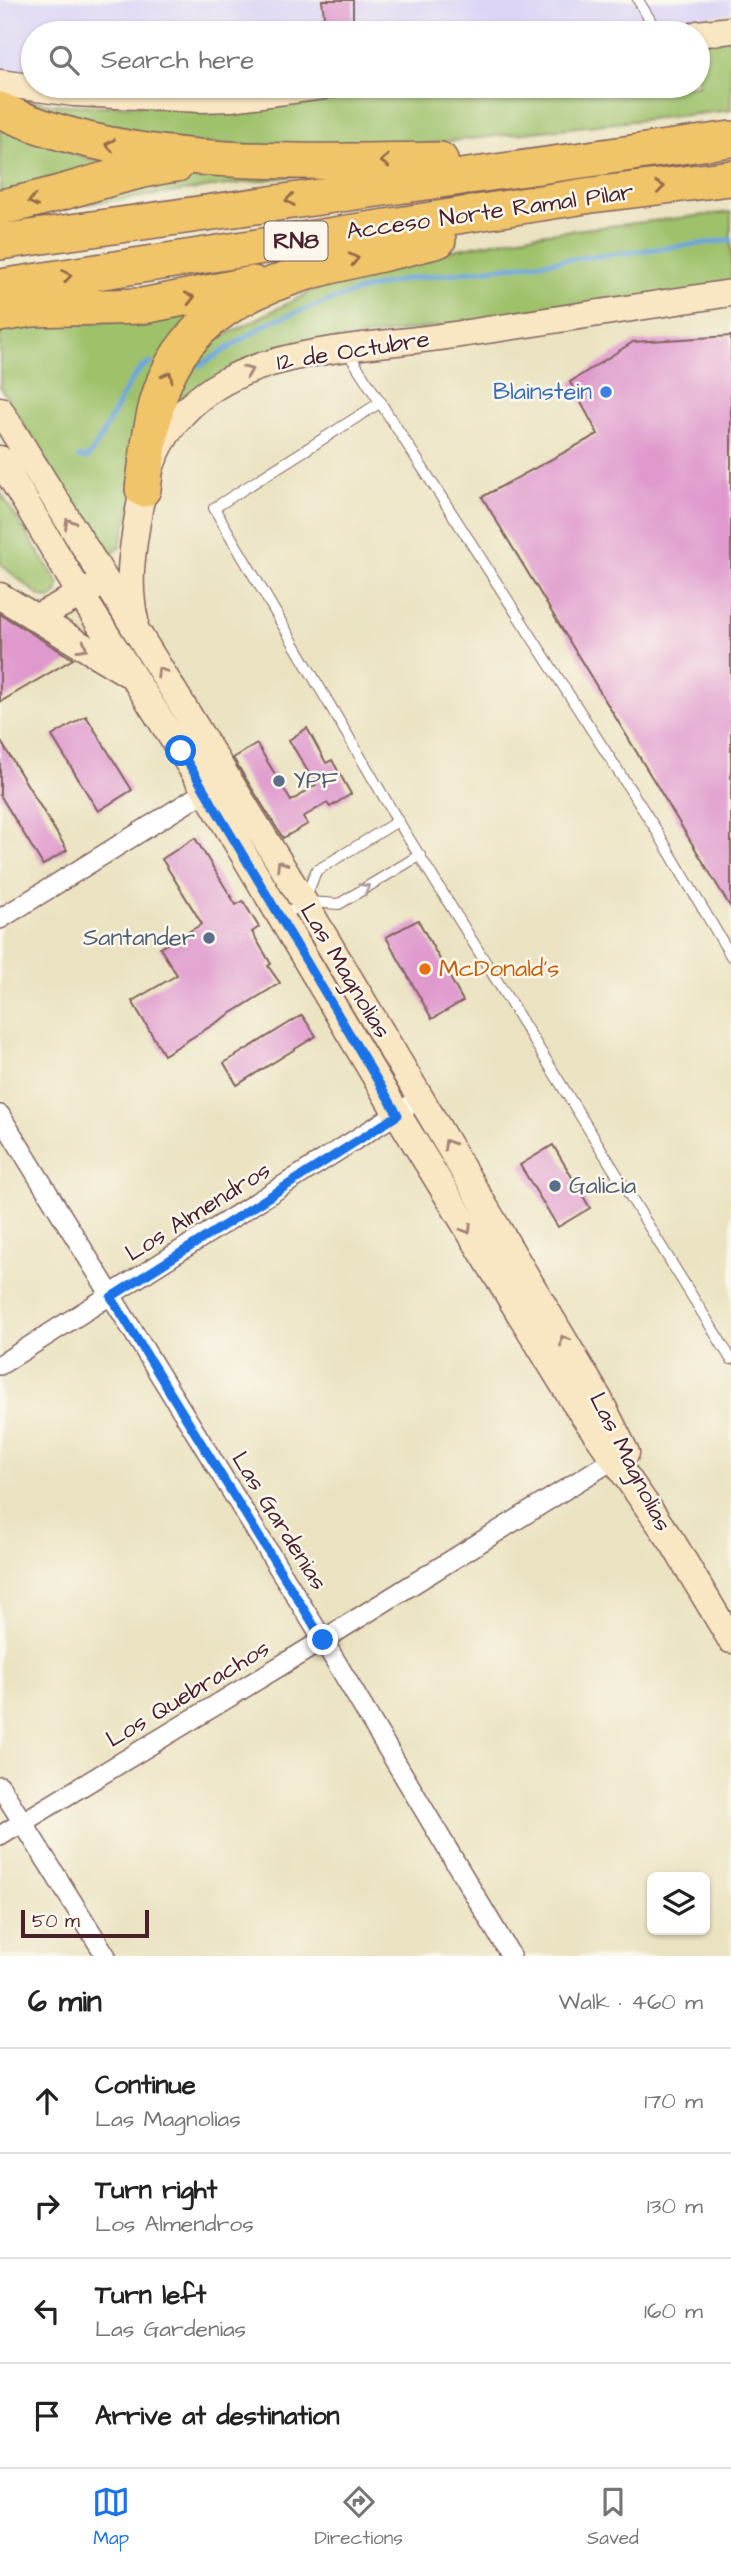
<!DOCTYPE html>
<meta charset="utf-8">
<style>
body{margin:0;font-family:"Architects Daughter",sans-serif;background:#f6f6f6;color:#222}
.controls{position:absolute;right:21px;bottom:21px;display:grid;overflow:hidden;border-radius:10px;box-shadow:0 2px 5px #0004}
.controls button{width:63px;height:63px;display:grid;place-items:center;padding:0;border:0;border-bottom:2px solid #e0e0e0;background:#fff;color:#222;font:35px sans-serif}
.scale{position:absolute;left:21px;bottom:18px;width:128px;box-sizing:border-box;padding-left:7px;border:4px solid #4a1f2b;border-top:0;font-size:19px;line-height:24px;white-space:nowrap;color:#4a1f2b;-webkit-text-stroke:5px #fbf7ec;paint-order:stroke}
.stop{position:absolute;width:21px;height:21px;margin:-16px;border:5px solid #1a73e8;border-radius:50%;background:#fff}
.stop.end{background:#1a73e8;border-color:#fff;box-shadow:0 2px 7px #0008}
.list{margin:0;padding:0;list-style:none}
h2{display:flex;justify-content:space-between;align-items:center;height:91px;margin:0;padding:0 28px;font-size:30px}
h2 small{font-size:23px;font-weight:400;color:#767676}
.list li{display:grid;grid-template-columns:46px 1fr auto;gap:21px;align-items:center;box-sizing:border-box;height:105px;padding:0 28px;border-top:2px solid #e0e0e0}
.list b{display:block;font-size:26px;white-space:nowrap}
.list p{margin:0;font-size:23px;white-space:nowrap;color:#767676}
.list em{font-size:23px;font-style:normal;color:#767676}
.icon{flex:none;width:38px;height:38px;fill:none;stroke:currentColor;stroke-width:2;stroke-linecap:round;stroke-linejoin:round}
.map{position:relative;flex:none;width:731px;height:1956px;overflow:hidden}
.search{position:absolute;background:#fff;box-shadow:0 2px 5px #0004;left:21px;right:21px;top:21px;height:77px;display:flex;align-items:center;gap:18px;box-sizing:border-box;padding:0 24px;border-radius:38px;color:#767676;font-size:26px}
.sheet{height:511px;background:#fff}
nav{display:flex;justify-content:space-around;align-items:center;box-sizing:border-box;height:98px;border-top:2px solid #e0e0e0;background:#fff;font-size:19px;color:#767676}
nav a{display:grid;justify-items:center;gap:4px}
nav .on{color:#1a73e8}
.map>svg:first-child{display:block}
.built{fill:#ddd5f6}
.green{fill:#9ec16b;stroke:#74704b;stroke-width:2}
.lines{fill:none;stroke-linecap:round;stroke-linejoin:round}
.stream{stroke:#6da6dc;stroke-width:5}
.building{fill:#df99cd}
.lane-casing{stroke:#82635f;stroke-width:12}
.street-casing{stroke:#82635f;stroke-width:22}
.secondary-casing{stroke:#82635f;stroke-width:29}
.highway-casing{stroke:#82635f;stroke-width:38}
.lane{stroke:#fff;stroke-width:10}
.street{stroke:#fff;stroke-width:19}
.secondary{stroke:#f9e7c3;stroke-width:26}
.highway{stroke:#f0c469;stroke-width:35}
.oneway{stroke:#956947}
.oneway2{stroke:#a28377}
.oneway3{stroke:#ae9aa0}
.route{stroke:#1a73e8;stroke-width:9}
.shop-dot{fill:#3f7fe0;stroke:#fbf7ec;stroke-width:2.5}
.service-dot{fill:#5c6f8a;stroke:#fbf7ec;stroke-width:2.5}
.food-dot{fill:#e8710a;stroke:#fbf7ec;stroke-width:2.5}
.labels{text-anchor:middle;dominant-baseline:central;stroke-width:5;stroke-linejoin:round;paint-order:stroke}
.shield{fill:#fbf7ec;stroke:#7f6065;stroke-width:2}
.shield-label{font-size:23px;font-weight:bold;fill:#4a1f2b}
.street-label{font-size:24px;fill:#4a1f2b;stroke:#fbf7ec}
.shop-label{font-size:24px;fill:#366cbe;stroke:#fbf7ec;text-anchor:end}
.service-label{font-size:24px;fill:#4e5e75;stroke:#fbf7ec;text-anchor:start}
.food-label{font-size:24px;fill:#c56008;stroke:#fbf7ec;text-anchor:start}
</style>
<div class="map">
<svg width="731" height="1956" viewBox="0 0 731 1956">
<rect width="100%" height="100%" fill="#fbf7ec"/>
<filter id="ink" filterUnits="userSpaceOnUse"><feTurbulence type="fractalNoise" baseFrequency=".0143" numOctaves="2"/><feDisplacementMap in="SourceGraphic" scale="14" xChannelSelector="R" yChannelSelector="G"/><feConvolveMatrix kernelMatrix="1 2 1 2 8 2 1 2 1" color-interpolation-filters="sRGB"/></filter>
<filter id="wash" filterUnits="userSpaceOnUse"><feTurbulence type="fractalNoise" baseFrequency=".00686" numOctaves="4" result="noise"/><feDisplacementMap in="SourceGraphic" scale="28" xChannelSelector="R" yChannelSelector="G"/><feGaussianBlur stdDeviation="1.57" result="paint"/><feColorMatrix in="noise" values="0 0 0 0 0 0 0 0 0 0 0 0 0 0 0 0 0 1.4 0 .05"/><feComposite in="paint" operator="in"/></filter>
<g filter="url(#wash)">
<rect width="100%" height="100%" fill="#eae2c0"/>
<path class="built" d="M0 0H731V13L576 33H33V75L14 73 0 69Z"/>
<path class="green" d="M731 37V110L396 147 306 149 104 137 16 98 50 104 98 106 256 104 383 86H698V42Z
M0 125 88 158 139 161 0 195Z
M225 168 308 174 81 205 183 174Z
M731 212V286L330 341 165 418 173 391 206 345 310 292 381 264 531 235Z
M230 302 204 316 130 510 120 547 106 558 0 387V325L168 319Z
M0 492 59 584 57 594 50 599 40 596 0 564Z"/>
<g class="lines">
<path class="stream" d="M190 364 201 365 272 321 355 292 406 279 731 240
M78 457 87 458C107 438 127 368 151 363"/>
</g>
<g id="blocks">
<path class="building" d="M322 0H353V33H326Z
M731 336V908L482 497 598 434 570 382 633 342Z
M0 614 73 659 0 702Z
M86 716 132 790 98 811 52 736Z
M307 728 326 763 332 760 351 794 330 807 327 803 303 817 308 824 283 838 233 758 257 744 291 801 316 785 289 740Z
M0 740 67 850 43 865 0 795Z
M195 838 236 905 243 901 259 927 252 932 271 964 268 966 280 983 164 1055 132 1001 177 975 160 948 202 924 162 859Z
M418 920 463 1001 432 1019 386 937Z
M302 1015 316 1036 237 1085 224 1063Z
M553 1145 590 1208 558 1227 520 1165Z"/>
</g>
</g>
<g filter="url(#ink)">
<use href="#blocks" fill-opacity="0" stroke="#82635f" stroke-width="2"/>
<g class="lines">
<defs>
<path id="lane" d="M638 0 658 33
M347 351 655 828 731 956
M381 402 214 508 398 821 731 1359
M308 902 339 904 420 855
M281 918 304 902 316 871 398 821"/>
<path id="street" d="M0 919 206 791
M0 1115 323 1640 511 1956
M0 1365 407 1107
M0 1786 106 1956
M0 1836 323 1640 614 1459"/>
<path id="secondary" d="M698 34 731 30
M0 83 74 93 201 99 231 98 323 86
M0 410 304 902 599 1399 626 1453
M0 459 81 595 206 791 398 1115 574 1402 673 1543 731 1640
M0 596 127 673
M35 618 95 587
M135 620C126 582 133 547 139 510 168 342 322 355 454 335 546 321 639 307 731 293"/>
<path id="highway" d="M0 110C131 171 298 161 440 160
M0 207C60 197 117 172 177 164
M0 242 731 139
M0 287 592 195 731 178
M0 314 32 309 143 306 253 284
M143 489C148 453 151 415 165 380 210 274 343 267 438 240"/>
</defs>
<use href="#lane" class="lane-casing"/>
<use href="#street" class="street-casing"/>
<use href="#secondary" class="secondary-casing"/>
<use href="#highway" class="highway-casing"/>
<use href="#lane" class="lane"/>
<use href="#street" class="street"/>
<use href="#secondary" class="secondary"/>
<use href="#highway" class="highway"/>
</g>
<defs><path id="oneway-chevron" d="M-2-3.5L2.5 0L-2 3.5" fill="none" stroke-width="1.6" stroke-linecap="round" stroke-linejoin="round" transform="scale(1.75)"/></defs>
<g class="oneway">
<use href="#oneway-chevron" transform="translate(110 145) rotate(-170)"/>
<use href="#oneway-chevron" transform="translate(385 161) rotate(178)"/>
<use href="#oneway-chevron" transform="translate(660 187) rotate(-7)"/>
<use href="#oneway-chevron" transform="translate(290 200) rotate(172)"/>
<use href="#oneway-chevron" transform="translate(33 201) rotate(168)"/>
<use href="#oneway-chevron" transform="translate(354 259) rotate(-13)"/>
<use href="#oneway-chevron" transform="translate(67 276) rotate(-9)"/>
<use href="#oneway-chevron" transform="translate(190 298) rotate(-13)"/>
<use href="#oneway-chevron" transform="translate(168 376) rotate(-64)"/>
</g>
<g class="oneway2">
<use href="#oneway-chevron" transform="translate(248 371) rotate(-22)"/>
<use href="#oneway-chevron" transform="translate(69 523) rotate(-121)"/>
<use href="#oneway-chevron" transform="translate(83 647) rotate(30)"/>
<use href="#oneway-chevron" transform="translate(161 672) rotate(-122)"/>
<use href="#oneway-chevron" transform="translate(281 865) rotate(-122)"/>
<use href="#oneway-chevron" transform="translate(448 1144) rotate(-121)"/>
<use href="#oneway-chevron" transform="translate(467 1229) rotate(58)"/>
<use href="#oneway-chevron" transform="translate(564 1340) rotate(-121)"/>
</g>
<use class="oneway3" href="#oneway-chevron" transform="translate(365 888) rotate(-31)"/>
</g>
<g class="lines" filter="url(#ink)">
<path class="route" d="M181 751 398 1115 111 1297 323 1640"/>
</g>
<circle class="shop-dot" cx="606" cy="392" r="7"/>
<g class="service-dot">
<circle cx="279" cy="781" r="7"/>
<circle cx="209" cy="938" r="7"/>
<circle cx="555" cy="1186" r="7"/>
</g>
<circle class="food-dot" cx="425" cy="969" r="7"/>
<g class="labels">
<rect class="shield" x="264.5" y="221.5" width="63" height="39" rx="5"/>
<g class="shield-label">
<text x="296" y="241">RN8</text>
</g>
<g class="street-label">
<text transform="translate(490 212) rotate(-8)">Acceso Norte Ramal Pilar</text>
<text transform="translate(353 351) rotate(-9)">12 de Octubre</text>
<text transform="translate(345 971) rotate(59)">Las Magnolias</text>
<text transform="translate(198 1212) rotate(-32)">Los Almendros</text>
<text transform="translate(630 1462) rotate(63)">Las Magnolias</text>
<text transform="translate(279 1521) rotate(58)">Las Gardenias</text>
<text transform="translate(188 1694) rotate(-31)">Los Quebrachos</text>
</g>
<g class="shop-label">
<text x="592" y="392">Blainstein</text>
</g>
<g class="service-label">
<text x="293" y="781">YPF</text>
<text x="195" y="938" text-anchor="end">Santander</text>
<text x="569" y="1186">Galicia</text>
</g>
<g class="food-label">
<text x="439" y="969">McDonald's</text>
</g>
</g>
</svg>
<div class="controls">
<button><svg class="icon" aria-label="layers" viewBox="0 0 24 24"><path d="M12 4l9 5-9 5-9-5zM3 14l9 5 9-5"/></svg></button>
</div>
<div class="scale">50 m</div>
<div class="stop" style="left:181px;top:751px"></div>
<div class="stop end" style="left:323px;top:1640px"></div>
<div class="search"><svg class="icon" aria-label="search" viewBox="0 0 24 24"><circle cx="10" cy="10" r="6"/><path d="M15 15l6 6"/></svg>Search here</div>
</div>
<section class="sheet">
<h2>6 min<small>Walk · 460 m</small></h2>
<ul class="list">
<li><svg class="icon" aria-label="ahead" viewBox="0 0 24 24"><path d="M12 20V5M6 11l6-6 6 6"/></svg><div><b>Continue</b><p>Las Magnolias</p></div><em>170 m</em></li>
<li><svg class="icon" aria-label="right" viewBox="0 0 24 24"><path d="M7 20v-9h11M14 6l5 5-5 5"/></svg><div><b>Turn right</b><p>Los Almendros</p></div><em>130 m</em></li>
<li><svg class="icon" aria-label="left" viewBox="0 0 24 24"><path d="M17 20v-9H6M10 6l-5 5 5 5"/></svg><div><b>Turn left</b><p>Las Gardenias</p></div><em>160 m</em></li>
<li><svg class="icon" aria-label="arrive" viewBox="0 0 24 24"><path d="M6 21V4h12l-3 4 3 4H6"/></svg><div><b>Arrive at destination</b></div></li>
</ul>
</section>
<nav>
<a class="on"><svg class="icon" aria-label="map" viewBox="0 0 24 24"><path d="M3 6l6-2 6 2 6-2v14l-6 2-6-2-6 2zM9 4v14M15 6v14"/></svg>Map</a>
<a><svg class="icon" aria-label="directions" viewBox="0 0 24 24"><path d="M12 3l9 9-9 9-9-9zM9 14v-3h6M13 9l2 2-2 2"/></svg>Directions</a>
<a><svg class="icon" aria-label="saved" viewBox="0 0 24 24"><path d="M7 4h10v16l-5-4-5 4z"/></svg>Saved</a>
</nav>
